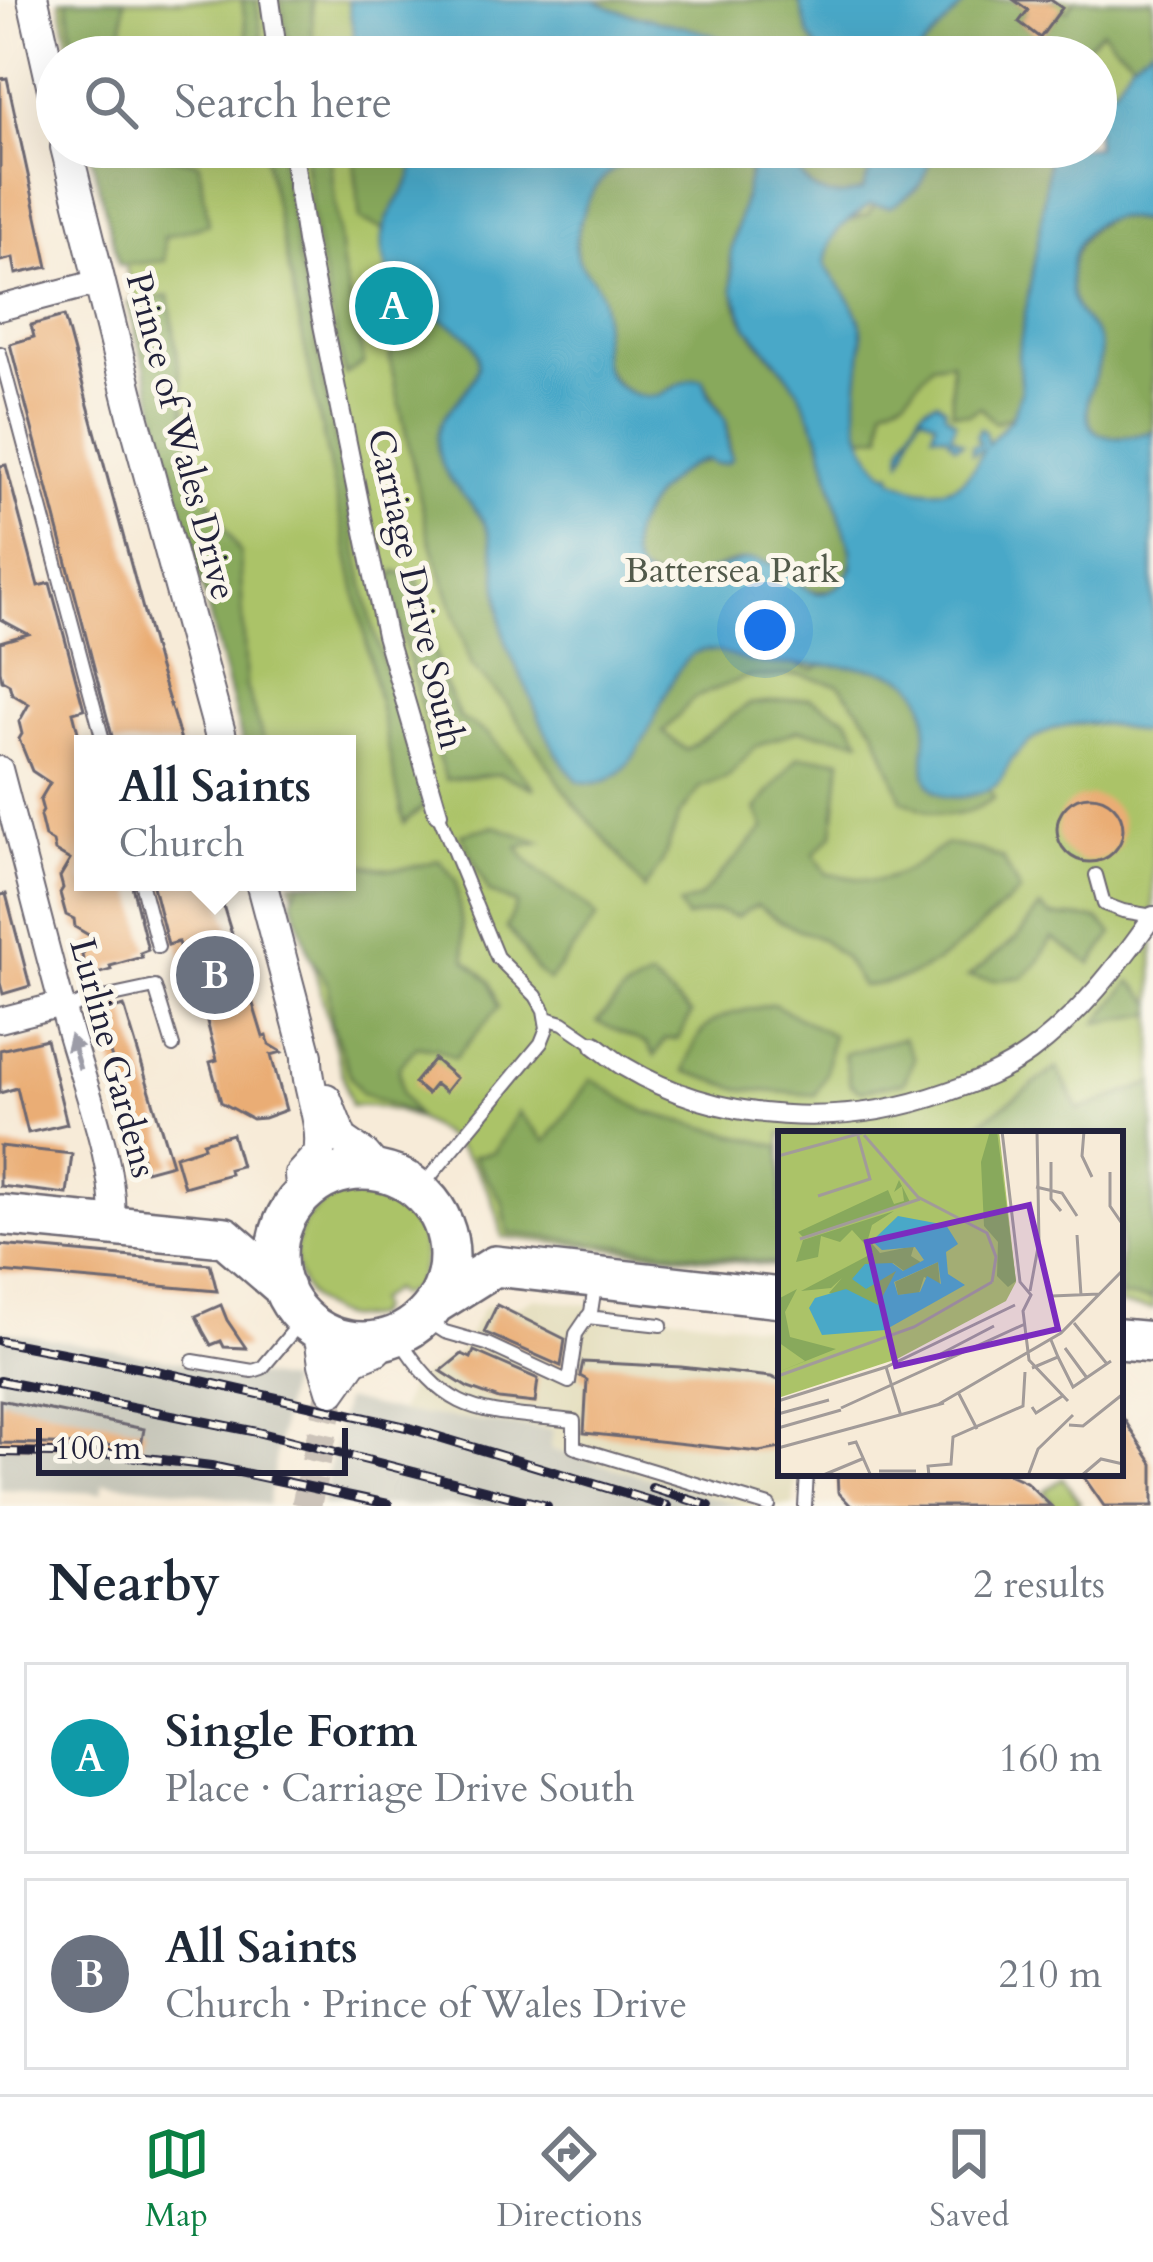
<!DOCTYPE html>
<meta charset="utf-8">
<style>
body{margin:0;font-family:Cardo,serif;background:#f6f6f7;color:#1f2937}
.scale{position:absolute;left:36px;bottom:30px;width:312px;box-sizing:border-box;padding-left:12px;border:6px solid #22223b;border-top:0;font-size:33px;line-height:42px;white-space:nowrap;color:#22223b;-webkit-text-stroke:9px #fbf7ec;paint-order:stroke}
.you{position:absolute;left:765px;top:630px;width:42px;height:42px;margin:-30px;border:9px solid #fff;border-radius:50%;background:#1a73e8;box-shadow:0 0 0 18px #1a73e833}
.badge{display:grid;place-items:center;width:78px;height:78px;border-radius:50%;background:#0b8043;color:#fff;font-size:39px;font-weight:700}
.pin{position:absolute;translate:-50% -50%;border:6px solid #fff;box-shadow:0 3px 12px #0006}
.popup{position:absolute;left:74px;top:735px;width:282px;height:156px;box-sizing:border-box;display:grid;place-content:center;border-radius:0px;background:#fff;filter:drop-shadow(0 3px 9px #0005);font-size:39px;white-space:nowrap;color:#747a83}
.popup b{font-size:45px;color:#1f2937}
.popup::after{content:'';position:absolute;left:50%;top:100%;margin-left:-24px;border:24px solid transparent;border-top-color:#fff}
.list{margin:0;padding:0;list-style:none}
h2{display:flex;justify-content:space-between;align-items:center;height:156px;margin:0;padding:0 48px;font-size:51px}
h2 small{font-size:39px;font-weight:400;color:#747a83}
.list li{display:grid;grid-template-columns:78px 1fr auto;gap:36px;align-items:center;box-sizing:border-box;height:192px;margin:0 24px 24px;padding:0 24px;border:3px solid #e0e1e3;border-radius:0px}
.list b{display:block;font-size:45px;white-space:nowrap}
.list p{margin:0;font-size:39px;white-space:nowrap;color:#747a83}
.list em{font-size:39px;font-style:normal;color:#747a83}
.icon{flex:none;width:66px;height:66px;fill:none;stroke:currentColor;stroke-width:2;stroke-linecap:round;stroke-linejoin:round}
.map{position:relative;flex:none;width:1153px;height:1506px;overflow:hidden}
.search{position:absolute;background:#fff;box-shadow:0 12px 48px #0002;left:36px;right:36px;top:36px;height:132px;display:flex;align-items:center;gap:30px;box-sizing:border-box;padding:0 42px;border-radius:66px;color:#747a83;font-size:45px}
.sheet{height:588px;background:#fff}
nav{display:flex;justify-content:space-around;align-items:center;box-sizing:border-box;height:168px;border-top:3px solid #e0e1e3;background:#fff;font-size:33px;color:#747a83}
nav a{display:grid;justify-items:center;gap:6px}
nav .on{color:#0b8043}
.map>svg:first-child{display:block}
.built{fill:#e2dcba}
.industrial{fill:#c5c5b8}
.green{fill:#abc368;stroke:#667252;stroke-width:3}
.forest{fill:#88a95c;stroke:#55664c;stroke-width:3}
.water{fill:#49a8c8;stroke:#366582;stroke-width:3}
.building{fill:#eaad75}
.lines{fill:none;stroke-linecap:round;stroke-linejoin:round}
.tertiary-tunnel{stroke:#ccc3b9;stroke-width:30;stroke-dasharray:30 15;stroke-linecap:butt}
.service-casing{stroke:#6d6872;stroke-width:16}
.pedestrian-casing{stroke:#6d6872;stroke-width:22}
.minor-casing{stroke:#6d6872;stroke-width:28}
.tertiary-casing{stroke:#6d6872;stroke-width:34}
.primary-casing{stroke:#6d6872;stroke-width:44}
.service{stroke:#fff;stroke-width:12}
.pedestrian{stroke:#fff;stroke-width:18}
.minor{stroke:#fff;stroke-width:24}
.tertiary{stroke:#fff;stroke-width:30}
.primary{stroke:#fff;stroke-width:39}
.rail-casing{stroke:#22223b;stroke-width:10}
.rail{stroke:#fbf7ec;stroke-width:6;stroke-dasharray:18;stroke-linecap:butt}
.oneway{fill:#9c9ca7}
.labels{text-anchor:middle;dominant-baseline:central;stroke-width:10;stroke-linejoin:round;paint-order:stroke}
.street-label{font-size:36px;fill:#22223b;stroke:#fbf7ec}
.park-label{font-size:36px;fill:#525a4b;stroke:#fbf7ec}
.inset-road{fill:none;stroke:#a29b99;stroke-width:3}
.view{fill:#7b2cbf;fill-opacity:0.15;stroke:#7b2cbf;stroke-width:6}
.inset-edge{fill:none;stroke:#22223b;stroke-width:6}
</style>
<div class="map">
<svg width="1153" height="1506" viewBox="0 0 1153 1506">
<rect width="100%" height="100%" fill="#fbf7ec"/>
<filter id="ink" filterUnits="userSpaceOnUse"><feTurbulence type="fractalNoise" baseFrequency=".00833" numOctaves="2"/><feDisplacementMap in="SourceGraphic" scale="24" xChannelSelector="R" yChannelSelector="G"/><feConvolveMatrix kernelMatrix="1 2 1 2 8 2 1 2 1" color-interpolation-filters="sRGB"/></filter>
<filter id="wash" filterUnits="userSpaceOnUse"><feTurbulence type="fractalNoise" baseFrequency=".004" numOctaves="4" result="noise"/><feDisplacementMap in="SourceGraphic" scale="48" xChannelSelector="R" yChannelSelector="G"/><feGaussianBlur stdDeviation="2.7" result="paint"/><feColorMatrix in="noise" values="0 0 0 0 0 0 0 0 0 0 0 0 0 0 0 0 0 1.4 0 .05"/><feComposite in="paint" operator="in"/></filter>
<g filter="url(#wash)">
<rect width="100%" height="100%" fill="#f7ebd8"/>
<path class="built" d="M535 1298 781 1329V1473H797L793 1506H741L549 1448 553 1430 400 1412 410 1384 460 1352 484 1306 517 1307Z"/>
<path class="industrial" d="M0 1330 288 1381 268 1505 175 1489 104 1483 102 1493 0 1489Z
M344 1399 400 1412 553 1430 550 1449 742 1506H321Z"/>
<path class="green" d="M60 0H1153V1309L1120 1305V1134H781V1267L502 1237C492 1163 428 1101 351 1106L291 882H347V744H255L93 147H1096V57H71Z
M350 1191C408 1194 439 1231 416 1287L398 1296 392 1290 376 1301 378 1309 373 1317C291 1333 259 1216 350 1191Z
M1063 1478 1080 1502 1074 1506H1054L1044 1491Z"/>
<path class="forest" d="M67 0H124L122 57H75Z
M242 0H256L265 57H250Z
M281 0H312L313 45 297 57 287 35Z
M578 0H809L838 57H730Z
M958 0H1014L1028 10 1019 22 1040 37 1062 8 1067 11 1075 0H1153V49L1136 62 1113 43 1102 30 1075 57H913Z
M89 147H137L141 150 199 163 209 224 164 237 165 261 119 265Z
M263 147H280L299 260 372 625 419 779 424 806 404 823Z
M304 147H329L342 266 364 363 345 375 314 232Z
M353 147H422L424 154 389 231 360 220Z
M674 147H740C761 177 737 213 732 245 728 271 733 303 747 326 761 349 784 367 799 391 822 430 828 472 839 515 844 532 856 550 851 568 845 589 825 594 806 590 798 585 794 577 786 572 778 566 760 562 750 561 719 557 695 590 651 577 640 574 635 570 632 558 625 532 648 503 665 484 684 463 705 459 732 458 728 447 730 438 728 428 724 411 711 398 705 382 699 382 693 381 687 382 667 385 663 403 636 395 615 388 601 368 601 346 601 337 605 327 603 318 600 298 583 279 578 259 574 244 578 228 583 213 600 164 628 160 674 147Z
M780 147H883L866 194 839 204 791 183Z
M928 147H1040L1055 184 1023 411 995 423 980 407 969 414 952 412 951 361 933 364 905 397 884 406 882 435 857 438 821 267 834 219 847 221 868 215 876 201Z
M1111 217 1146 222 1153 220V431C1123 441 1080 445 1088 398 1091 382 1101 369 1098 353 1095 323 1080 325 1074 303 1063 267 1077 232 1111 217Z
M169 296 194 474 240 553 246 687 265 744H243L128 302Z
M445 301 687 649 711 638 813 670 845 651 925 666 994 798C958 823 939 818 902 800L874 727 839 685 800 675 746 677 694 698 663 732 686 750 749 704 809 698 847 718 861 740 798 730 755 747 728 777 701 787 679 816 663 861 644 889 618 854 572 801 507 704 472 666 428 534 390 361 392 330 407 313 434 309Z
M395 571 417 578 442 679 460 718 488 734 535 789 500 774 446 780 424 716 389 585Z
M798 757 841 759 833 834 814 854 827 874C841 875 852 878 866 880 894 884 925 858 947 844L980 850 1003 859 1020 892C967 934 937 981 862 986L844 958 823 940 779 921 757 905 736 917 717 911 686 918 679 905 698 899 764 828 756 809Z
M494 826 540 842 518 847C535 878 574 891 597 917L549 981C525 964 527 946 506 928L517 904 489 892 461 834Z
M347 859C382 874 403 871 439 860L456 880 466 960 490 981 499 1007 455 1058 437 1049 417 1046 399 1067 402 1093 416 1115 362 1093 351 1077 332 1024 328 984 310 957 292 899 300 882H347Z
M1040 907 1051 916 1097 919 1113 934 1091 964 1052 938 1038 963 1024 977 996 980 968 977 1018 937Z
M651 978 691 1014 678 1039H665L655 1056 647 1044 597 1022 624 992Z
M1131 981 1153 1003V1014L1097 1023Z
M773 1004 832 1035 826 1074 815 1095 740 1089 685 1071C700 1012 721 1017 773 1004Z
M903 1038 914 1058 904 1082 860 1091 850 1084 844 1054Z
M1057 1068 1079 1110 1153 1083V1299L1120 1296V1134H956L968 1131Z
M591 1079 646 1112 781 1147V1264L508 1233 503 1203 473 1156 494 1152 518 1112 546 1142Z"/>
<path class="water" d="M348 0H594C642 26 708 20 750 57H357Z
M799 0H968L921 50 920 57H823L809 36Z
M1153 45V220C1138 223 1121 215 1107 219 1073 229 1063 276 1075 306 1081 321 1097 329 1100 345 1103 364 1091 381 1088 399 1081 446 1123 441 1153 431V724L1140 733C1095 718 1048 717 1014 757 1007 765 1003 781 995 786 983 794 955 801 942 795 903 777 945 721 914 686 890 658 791 668 753 662 737 660 715 647 700 651 659 660 649 802 578 781 554 757 542 724 529 693 519 671 506 650 502 625 497 595 499 564 489 534 477 498 437 483 437 440 437 406 487 386 477 352 465 313 395 321 384 257 374 204 422 194 414 147H674C623 162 596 167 580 222 577 233 573 248 578 259 584 273 599 282 602 298 609 334 585 376 634 394 667 406 674 376 703 379L710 397 726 421 729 451 732 458 727 463 715 464 705 459C674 471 655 491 639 520 632 533 628 551 635 565 655 605 726 557 756 560 764 562 775 563 782 568 804 583 812 608 844 582L852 567 851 549 840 517 821 440 800 393 784 370 747 326 733 290 731 252 750 173 747 157 740 147H789C801 189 822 204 863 190L878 147H931C927 187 920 186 891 207L870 204C845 224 830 228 825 264 835 284 854 300 860 321 864 333 862 346 861 359 855 403 851 440 886 473H892V478C932 501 966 493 983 449L972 454V446L980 443 976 437 980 428 985 432 988 444 1012 417 1021 391 1018 354 1041 223 1050 147H1096V95L1115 87 1131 61Z
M937 401 945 407V413L956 422 951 435 963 443 955 446 946 435 933 433 936 421 922 414C910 425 911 447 902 460 900 446 904 444 911 430 918 414 920 406 937 401Z"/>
<g id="blocks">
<path class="building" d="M1014 0H1051L1062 8 1040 38 1019 22 1028 10Z
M7 78 48 267 16 274 13 258 0 261V79Z
M64 316 158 665 182 744H114L10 344 34 337 31 325Z
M6 465 38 586 50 583 84 709 73 712 83 752V882H131L148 950 140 953 142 957 110 966 111 970 87 977 82 955 92 937 75 927 74 919 66 915 60 893 63 888 60 877 70 860 55 851 53 842 45 837 40 816 43 811 40 800 50 783 32 771 19 739 22 734 19 722 29 704 12 694 9 684 2 680 0 671V642L28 634 0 619V466Z
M1057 829a33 33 0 1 1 66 0a33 33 0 1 1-66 0Z
M152 882H216L263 1037 267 1036 269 1044 282 1052 271 1055 286 1110 264 1118 252 1119 221 1102 210 1062 217 1060 203 1006 195 1008 178 942 168 945Z
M6 894 30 986 3 994 0 983V895Z
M124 1006 172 1164 146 1171 98 1013Z
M46 1039 67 1124 28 1133 17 1088 0 1093V1050Z
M434 1059 456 1078 445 1092 435 1084 427 1094 414 1083Z
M232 1134 241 1166 229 1169 230 1174 184 1187 175 1156 204 1147 203 1142Z
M0 1146 72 1154 67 1194 0 1186Z
M0 1245 210 1264 217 1291 0 1272Z
M221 1305 227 1320 246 1348 224 1347 221 1341 211 1345 203 1331 196 1316Z
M497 1305 565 1339 561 1366 484 1332Z
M474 1351 538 1379 535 1403 499 1399 468 1388 441 1371 462 1354 471 1358Z
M583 1362 681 1367 771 1377 781 1381V1448L759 1452 584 1433 587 1380 580 1376Z
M0 1400 144 1429 141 1446 0 1443Z
M1120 1413 1153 1464V1506H1104L1081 1473H1120Z
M837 1473H1006L1026 1482 1051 1506H851L838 1492Z"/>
</g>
</g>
<g filter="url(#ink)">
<use href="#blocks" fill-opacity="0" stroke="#6d6872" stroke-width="3"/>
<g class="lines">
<path class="tertiary-tunnel" d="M306 1506 332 1390"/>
<defs>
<path id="service" d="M0 353 104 744
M1096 875 1104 904 1123 911 1153 916
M141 882 158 947
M63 1010 85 1002 155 987 173 1046
M546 1018 563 1023 595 1045
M419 1190 541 1043 547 1028 544 1010 536 996 497 957 438 813
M587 1317 661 1325
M423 1318 445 1332 487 1344 569 1382 576 1334 591 1312 595 1286
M397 1335C450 1421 483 1410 574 1421V1447L769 1506
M193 1361 253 1371 262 1368 304 1318
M805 1506 807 1473"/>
<path id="pedestrian" d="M270 0 278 57
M292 147 306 241 386 635 438 813
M595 1045C605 1052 614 1061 625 1067 720 1124 844 1129 947 1092 976 1082 1004 1071 1030 1052 1079 1016 1118 966 1153 916"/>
<path id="minor" d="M0 308 99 282
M0 769C22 852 43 936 66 1020 82 1080 118 1167 112 1227
M0 1020 62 1004"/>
<path id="tertiary" d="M33 0 57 107
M66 147 133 415 223 744
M261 882 307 1056C306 1089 325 1121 319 1154L300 1175 302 1196
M326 1099 342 1139 365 1155 379 1172
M319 1330 324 1364 332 1390
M332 1390 354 1359 376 1350 385 1339"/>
<path id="primary" d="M277 1256a86 86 0 1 1 172 0a86 86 0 1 1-172 0Z
M0 1215 225 1237 284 1288
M436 1303 495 1266 781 1298
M1120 1339 1153 1342"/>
</defs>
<use href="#service" class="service-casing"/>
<use href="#pedestrian" class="pedestrian-casing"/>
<use href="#minor" class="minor-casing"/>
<use href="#tertiary" class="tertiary-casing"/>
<use href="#primary" class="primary-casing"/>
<use href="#service" class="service"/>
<use href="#pedestrian" class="pedestrian"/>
<use href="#minor" class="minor"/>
<use href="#tertiary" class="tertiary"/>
<use href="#primary" class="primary"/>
<defs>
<path id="rail" d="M0 1341 152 1370 406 1427 667 1506
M0 1381 257 1432 547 1506
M0 1452 114 1454 211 1466 388 1504
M652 1488 709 1506"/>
</defs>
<use href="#rail" class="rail-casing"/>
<use href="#rail" class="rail"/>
</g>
<defs><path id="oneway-solid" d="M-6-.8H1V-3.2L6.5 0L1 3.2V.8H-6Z" transform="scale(3)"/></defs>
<use class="oneway" href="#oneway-solid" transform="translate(75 1052) rotate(-106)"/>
</g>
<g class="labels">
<g class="street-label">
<text transform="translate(181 436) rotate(75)">Prince of Wales Drive</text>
<text transform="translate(416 589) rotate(77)">Carriage Drive South</text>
<text transform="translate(113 1058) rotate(75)">Lurline Gardens</text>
</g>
<g class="park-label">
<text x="732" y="570">Battersea Park</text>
</g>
</g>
<g transform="translate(778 1131)">
<rect width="345" height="345" fill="#f7ebd8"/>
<path d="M0 0H221L238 151 228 170 119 228 0 267Z" fill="#abc368"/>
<path d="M212 0H219L238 150 230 156 219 145 220 111 206 95 203 31ZM121 49 132 71 25 106 20 101 110 59 116 73 126 70 124 55 116 61ZM116 80 94 94 90 108 102 122 136 115 133 125 144 132 126 140 115 132 93 151 111 137 119 140 101 175 51 162 64 147 53 157 23 160 95 122 74 99 62 111 43 105 40 126 18 131 25 109ZM160 131 162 154 146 146 141 162 120 164 117 151ZM19 158 7 181 12 206 58 218 0 241 27 230 0 211 2 167Z" fill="#88a95c"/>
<path d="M120 85 168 94 180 113 168 121 170 143 187 154 107 199 44 204 31 177 37 167 68 158 100 174 118 140 88 158 74 148 87 133 114 132 125 140 146 129 137 116 104 119 94 110ZM160 131 163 153 149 145 142 161 120 164 116 151Z" fill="#49a8c8" fill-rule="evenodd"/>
<path class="inset-road" d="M224 0 242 151 253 164 245 180 251 229 290 270M306 0 304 25 314 46M86 4 140 66 209 102 218 126 214 151M0 25 91 0M273 31V68L283 80M332 41V75L345 94M258 56 284 62 299 85M40 65 92 48 80 5M299 104 303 164M22 108 142 68M252 160 261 111 259 0M274 165 321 163M296 192 329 233M287 217 309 247M280 226 295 256 333 230M151 229 216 195M108 236 123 285M254 237 280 226 273 209M0 245 136 196 214 151M181 263 199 298M0 270 108 236 237 174M161 273 283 202 345 139M254 276 258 282 286 264M63 277 247 193M0 283 51 269M291 294 305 295 345 263M0 297 63 279M70 313 78 311 93 345M0 317 166 272M101 340H138M43 345 84 328M151 345 150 335 173 333 175 306 245 275 247 241M250 345 260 318 295 284M303 345 323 328 345 333"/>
<path class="view" d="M251 74 280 198 118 235 89 111Z"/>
<rect width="345" height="345" class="inset-edge"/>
</g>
</svg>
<div class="scale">100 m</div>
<div class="you"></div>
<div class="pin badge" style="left:394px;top:306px;background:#0f9aa8">A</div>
<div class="pin badge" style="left:215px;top:975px;background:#6b7280">B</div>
<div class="popup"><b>All Saints</b>Church</div>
<div class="search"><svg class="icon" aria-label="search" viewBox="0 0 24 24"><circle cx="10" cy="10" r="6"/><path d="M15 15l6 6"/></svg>Search here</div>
</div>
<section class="sheet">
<h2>Nearby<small>2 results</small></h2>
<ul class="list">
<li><span class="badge" style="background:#0f9aa8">A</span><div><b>Single Form</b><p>Place · Carriage Drive South</p></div><em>160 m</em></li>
<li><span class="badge" style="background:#6b7280">B</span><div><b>All Saints</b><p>Church · Prince of Wales Drive</p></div><em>210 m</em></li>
</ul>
</section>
<nav>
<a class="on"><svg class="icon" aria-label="map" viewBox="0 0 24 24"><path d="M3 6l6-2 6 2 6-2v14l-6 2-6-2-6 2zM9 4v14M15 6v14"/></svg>Map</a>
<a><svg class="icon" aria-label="directions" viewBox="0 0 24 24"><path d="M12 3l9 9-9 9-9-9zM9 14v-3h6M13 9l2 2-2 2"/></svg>Directions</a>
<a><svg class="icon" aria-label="saved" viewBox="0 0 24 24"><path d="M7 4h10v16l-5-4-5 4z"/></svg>Saved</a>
</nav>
